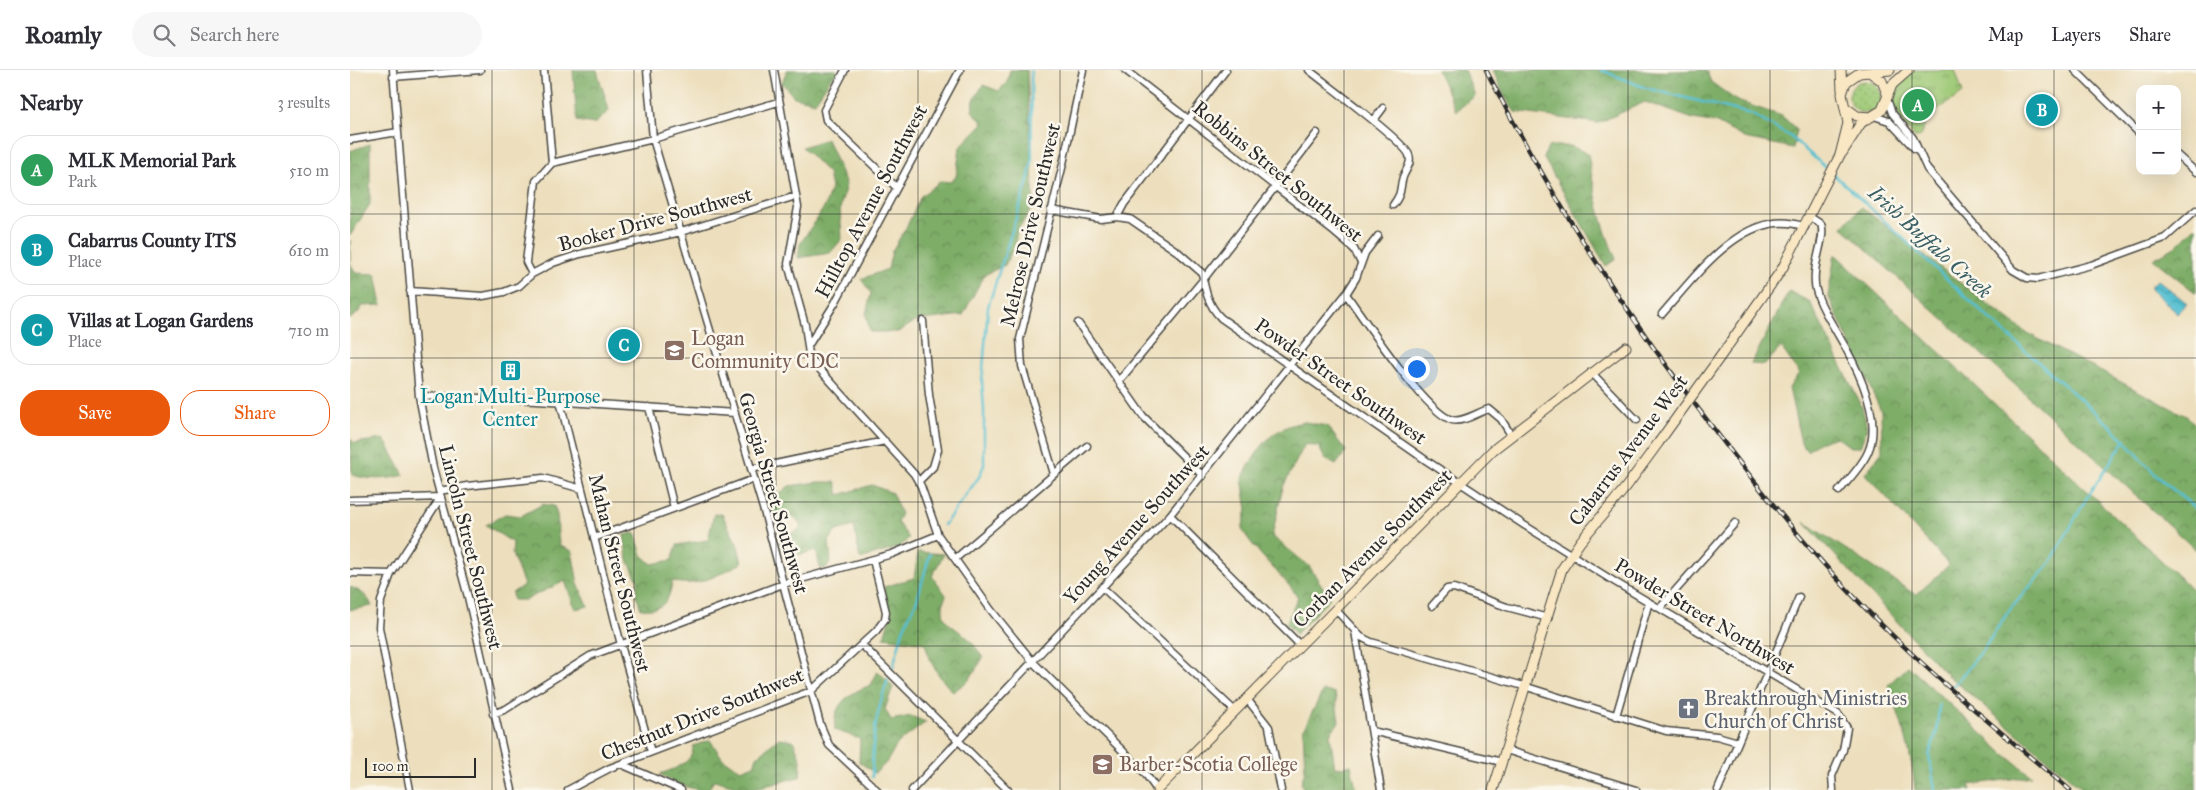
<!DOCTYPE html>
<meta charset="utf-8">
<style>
body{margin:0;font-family:"IM FELL Great Primer",serif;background:#f7f7f7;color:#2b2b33}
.controls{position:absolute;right:15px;top:15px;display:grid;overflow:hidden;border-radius:10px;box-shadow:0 5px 20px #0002}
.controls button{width:45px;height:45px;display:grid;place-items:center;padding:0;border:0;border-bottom:1px solid #e1e1e2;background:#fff;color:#2b2b33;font:25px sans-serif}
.scale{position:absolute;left:15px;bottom:12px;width:111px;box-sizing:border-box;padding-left:5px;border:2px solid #2b2b2b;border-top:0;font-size:14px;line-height:18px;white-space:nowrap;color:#2b2b2b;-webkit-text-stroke:4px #fbf7ec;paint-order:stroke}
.you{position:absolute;left:1066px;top:298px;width:18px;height:18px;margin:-12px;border:4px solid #fff;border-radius:50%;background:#1a73e8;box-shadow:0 0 0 8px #1a73e833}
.badge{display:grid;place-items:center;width:32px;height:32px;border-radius:50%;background:#ea580c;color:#fff;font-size:16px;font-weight:700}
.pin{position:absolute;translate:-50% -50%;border:2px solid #fff;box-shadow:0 1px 5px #0006}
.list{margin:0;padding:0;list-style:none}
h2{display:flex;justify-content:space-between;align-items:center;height:65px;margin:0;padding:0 20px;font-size:21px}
h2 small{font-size:16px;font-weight:400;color:#7c7c81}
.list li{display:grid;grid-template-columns:32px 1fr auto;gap:15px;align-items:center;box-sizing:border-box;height:70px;margin:0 10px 10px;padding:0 10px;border:1px solid #e1e1e2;border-radius:20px}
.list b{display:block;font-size:19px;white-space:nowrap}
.list p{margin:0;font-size:16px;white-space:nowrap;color:#7c7c81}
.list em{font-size:16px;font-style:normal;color:#7c7c81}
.actions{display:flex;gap:10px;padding:15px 20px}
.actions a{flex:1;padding:11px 0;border:1px solid #ea580c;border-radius:20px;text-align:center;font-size:18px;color:#ea580c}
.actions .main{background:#ea580c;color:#fff}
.icon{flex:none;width:28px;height:28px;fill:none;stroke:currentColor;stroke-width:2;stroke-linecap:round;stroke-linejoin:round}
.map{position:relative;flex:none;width:1846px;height:720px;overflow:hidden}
header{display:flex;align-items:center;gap:30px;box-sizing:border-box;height:70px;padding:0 25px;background:#fff;border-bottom:1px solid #e1e1e2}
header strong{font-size:24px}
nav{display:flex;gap:28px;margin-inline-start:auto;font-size:18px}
.search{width:350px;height:45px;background:#f7f7f7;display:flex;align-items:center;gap:12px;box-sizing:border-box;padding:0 18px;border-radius:28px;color:#7c7c81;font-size:19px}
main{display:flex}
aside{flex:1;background:#fff}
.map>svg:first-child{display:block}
.grass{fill:url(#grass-dots);stroke:#647a50}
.forest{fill:url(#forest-crowns);stroke:#546c49}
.park{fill:url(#park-tufts);stroke:#647a50}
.water{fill:url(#water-waves);stroke:#40767e}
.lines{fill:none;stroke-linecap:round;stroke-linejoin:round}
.stream{stroke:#56c0d1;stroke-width:2.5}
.street-casing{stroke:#484641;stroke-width:9}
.secondary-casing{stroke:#484641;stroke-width:11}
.street{stroke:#fff;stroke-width:6}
.secondary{stroke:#f9e7c3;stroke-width:9}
.rail-casing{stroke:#2b2b2b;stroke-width:4.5}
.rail{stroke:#fbf7ec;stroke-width:2.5;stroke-dasharray:8;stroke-linecap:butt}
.secondary-bridge-casing{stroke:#484641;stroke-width:11;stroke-linecap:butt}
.secondary-bridge{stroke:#f9e7c3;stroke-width:9}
.grid{fill:none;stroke:#2b2b2b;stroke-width:1;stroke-opacity:0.55}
.labels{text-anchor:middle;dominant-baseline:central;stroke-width:5;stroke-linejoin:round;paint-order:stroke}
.street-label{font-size:20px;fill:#2b2b2b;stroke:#fbf7ec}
.education-label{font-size:20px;fill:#785e54;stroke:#fbf7ec;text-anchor:start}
.culture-label{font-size:20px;fill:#0d838f;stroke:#fbf7ec}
.worship-label{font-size:20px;fill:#5b616d;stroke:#fbf7ec;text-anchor:start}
.water-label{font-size:21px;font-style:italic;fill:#3a5f65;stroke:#fbf7ec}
</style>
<header>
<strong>Roamly</strong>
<div class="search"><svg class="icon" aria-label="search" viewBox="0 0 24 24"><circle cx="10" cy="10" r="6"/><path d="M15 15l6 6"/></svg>Search here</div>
<nav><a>Map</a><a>Layers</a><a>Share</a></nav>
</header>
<main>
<aside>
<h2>Nearby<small>3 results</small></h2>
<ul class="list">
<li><span class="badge" style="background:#2e9e5b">A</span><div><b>MLK Memorial Park</b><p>Park</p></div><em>510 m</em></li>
<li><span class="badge" style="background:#0f9aa8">B</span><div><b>Cabarrus County ITS</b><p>Place</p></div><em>610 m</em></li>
<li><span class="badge" style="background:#0f9aa8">C</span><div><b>Villas at Logan Gardens</b><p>Place</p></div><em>710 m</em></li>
</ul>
<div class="actions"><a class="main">Save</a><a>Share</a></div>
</aside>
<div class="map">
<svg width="1846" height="720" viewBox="0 0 1846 720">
<defs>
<pattern id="grass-dots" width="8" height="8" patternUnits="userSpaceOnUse" patternTransform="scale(1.25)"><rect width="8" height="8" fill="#9ec976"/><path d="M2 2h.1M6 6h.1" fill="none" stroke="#81a361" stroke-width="1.8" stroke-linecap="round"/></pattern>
<pattern id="forest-crowns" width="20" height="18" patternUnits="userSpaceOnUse" patternTransform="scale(1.25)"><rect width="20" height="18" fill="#7ead67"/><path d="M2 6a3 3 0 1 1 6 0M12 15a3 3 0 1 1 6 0" fill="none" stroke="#678d55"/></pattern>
<pattern id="park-tufts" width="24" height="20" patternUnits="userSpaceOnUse" patternTransform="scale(1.25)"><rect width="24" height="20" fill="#9ec976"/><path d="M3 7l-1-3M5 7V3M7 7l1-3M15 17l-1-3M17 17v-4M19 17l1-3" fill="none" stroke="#81a361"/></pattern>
<pattern id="water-waves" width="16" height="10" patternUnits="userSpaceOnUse" patternTransform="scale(1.25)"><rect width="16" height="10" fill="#56c0d1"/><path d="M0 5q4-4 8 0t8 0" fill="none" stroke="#479caa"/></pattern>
</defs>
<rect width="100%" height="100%" fill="#fbf7ec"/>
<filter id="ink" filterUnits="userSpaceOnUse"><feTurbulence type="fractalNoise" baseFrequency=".02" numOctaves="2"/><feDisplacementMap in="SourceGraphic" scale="10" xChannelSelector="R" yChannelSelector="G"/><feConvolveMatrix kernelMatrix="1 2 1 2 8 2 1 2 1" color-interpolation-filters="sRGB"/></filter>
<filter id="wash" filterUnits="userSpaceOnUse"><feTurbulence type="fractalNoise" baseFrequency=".0096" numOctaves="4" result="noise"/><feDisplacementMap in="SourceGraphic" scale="20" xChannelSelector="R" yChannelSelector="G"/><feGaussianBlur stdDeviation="1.12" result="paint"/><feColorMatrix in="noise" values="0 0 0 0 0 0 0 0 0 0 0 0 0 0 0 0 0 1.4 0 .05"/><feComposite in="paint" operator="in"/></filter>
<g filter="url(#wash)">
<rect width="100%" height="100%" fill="#eddfbd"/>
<path class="grass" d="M1499 27a16 16 0 1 1 32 0a16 16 0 1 1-32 0Z"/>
<path class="forest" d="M223 0H247C250 14 256 26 259 41L244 54 227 51Z
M437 0H486L488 3 481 8 465 32 444 27 432 13Z
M660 0H677L684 135 667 161 665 175 655 195 634 205 613 245 566 251 548 262H520L516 244 521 223 511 209 538 199 542 181 557 156 571 126 591 111 600 112 606 107 610 77 633 53 622 41 624 30 633 15 649 21 657 12Z
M1087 0H1114L1125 26 1106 41Z
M1143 0H1295C1306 3 1342 0 1356 0L1361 12 1387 31 1432 46 1447 60 1443 78 1394 68 1367 53 1343 49 1295 32 1248 53 1165 42 1154 26Z
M477 69 496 114 490 139 492 169 480 183 448 188 450 174 475 136 481 118 478 103 452 77Z
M20 74V134L0 166V81Z
M1199 76H1221L1238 84C1244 120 1251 155 1266 189L1256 196 1193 87Z
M1511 137 1675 262 1838 347 1846 355V480L1492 157Z
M1846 156V223L1803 189 1825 177Z
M0 170V193L6 203 26 204 32 235 12 236 8 243 0 249Z
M1485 184 1846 523V720H1734L1596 604 1454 452 1566 525 1599 495 1515 404 1532 382 1531 341 1478 226Z
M1439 221 1460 232 1512 337 1517 358 1510 377H1500L1487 367 1470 372 1457 381 1451 373 1439 318 1449 303 1431 277 1415 295 1401 294Z
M955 352 977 356 996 381 986 395 975 389 969 377 955 374 933 417 922 466 959 496 980 528 946 564 936 554 948 527C931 503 907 485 892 459L897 440 892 408C909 379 919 357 955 352Z
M0 368 4 373 34 369 54 405C38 410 19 410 2 405Z
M468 412H486L489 425 522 415 542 423 551 444 547 452 559 468 550 477 510 489 504 456 486 461 479 471 481 492 475 499 470 498 466 480 453 484 435 485 428 475 429 466 445 462 451 457 445 447 427 449 422 444V430L439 416Z
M193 434 204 436C211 451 205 459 210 476L222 481 228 514 238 536 225 539 215 511 175 530H163L162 523 174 515 162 484 163 473 136 455 155 444 171 446Z
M364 444H372L388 476 392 493C369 504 347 519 322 511 320 531 313 541 291 539L286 524 288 511 277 488 274 465 285 463 292 485 302 494 322 490 327 475 358 470Z
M568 482 594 484 582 506 596 525C586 552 602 554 619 569 624 574 629 582 633 588L619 610 603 622C588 606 580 594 575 573L534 567 540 547 534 517 564 508Z
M0 517C11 521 17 525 22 536L0 540Z
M1558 596 1653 683 1682 706 1619 715 1621 720H1565C1562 683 1551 649 1538 615Z
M528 601 543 617 535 639 541 650 561 646 576 652 548 673 536 693 525 703 509 692 510 669 485 660C482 634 499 623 521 615Z
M973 621 985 623 989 652 980 664 985 698 1001 695 1006 717 1004 720H954L951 712 955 700 953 660Z
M429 668 443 670 451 690 450 707C432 710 414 719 395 718 385 717 374 712 364 710L358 720C342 720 323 714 310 704 324 699 344 693 343 676L360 670 373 689 391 700 404 695 407 687Z"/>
<path class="park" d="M1564 0H1605L1613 23 1578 46 1570 67H1565C1543 39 1527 26 1564 0Z"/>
<path class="water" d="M1808 210 1837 233 1827 243 1801 219V215Z"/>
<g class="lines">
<path class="stream" d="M1251 0 1296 18 1401 44 1441 67 1500 119 1653 261 1764 359 1807 406 1846 439
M594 455 629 407 634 395V339L632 312 638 237 678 110 682 92 681 0
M543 597 554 557 567 530 580 484
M1603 616 1633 580 1658 542 1701 492 1736 429 1775 370
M522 707C522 667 525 647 538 609
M1585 720 1579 685 1587 661 1589 635"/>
</g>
</g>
<g filter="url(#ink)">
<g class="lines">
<defs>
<path id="street" d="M43 0 69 326 83 398 118 527 162 720
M297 0 303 69 415 445 470 654 479 675 527 720
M424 0 448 137 438 194 455 255 459 284 464 293 564 404 571 416 588 465 641 540 683 592 794 702 807 720
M495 0 474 40 476 50 546 117
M775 0 984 162 1004 179 1011 193
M959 0C976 14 1054 71 1059 85 1062 94 1056 99 1053 107 1049 120 1053 122 1043 135
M1725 0 1790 64
M43 7 130 0
M1537 29 1542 43 1563 68 1577 99 1663 200 1677 208 1688 209 1741 195 1815 168 1846 140
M1524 46 1539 51 1565 79
M1024 50 1033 38
M0 70 48 62
M1827 85 1846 102
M202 93 303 69 428 32
M701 140 751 149 767 147 780 149 828 182 852 203C855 220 858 235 871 248L1077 391 1174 455 1265 512 1488 644 1497 658 1493 680 1482 706 1483 720
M767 147 774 134 876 0
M1460 147 1471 154C1477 168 1460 196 1466 220 1470 236 1478 247 1486 261 1504 291 1534 347 1518 382 1512 396 1499 409 1489 421
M182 204 176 192 186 111 202 93 194 0
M60 221 133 226 154 222 169 216 182 204 203 193 230 184 331 162 446 126
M996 224C1014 249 1076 343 1102 350 1113 353 1128 342 1139 339L1151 349 1161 365
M1312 244C1346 206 1396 134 1455 157
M728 253 793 346 853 406
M458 276 485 233 610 0
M1241 302 1287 350
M769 311 853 210 967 63
M69 326 187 330 385 343
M210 331 271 575 301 682
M299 337 324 438
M401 399 535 371
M704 404 672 296 670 269 713 94 733 0
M569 411 583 397 588 380 579 325 573 251
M89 421 117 416 193 408 232 419
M0 430 91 427
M820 445 950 575
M244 468 404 409
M605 489 737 376
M0 503 41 504
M752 517 885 641
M1082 536 1097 519 1104 518 1157 537 1198 548
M1310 538 1385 453
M985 539 1011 567 1021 572 1177 617 1316 661 1367 666 1388 672
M1005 561 1031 720
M512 575 658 720
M897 629 919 657 931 720
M143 644 156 639 240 586 433 514 542 484 588 465
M1266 646 1299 532
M1022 661 1152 692
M1156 680 1286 720
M271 694 331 720
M60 720 29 557 31 531 41 504 91 427
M218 720 260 698 461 621 526 561 535 549 536 542 523 490
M562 720 820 445 996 224 1006 208 1015 183 1028 166
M1368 720 1449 527"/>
<path id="secondary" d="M1491 0 1492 20
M1521 3 1532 11 1538 26
M1496 38 1507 46 1521 47
M1492 83 1511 53 1532 40 1542 15 1559 0
M1370 287 1432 199 1490 85 1498 53 1492 24 1496 12 1509 3 1540 0
M807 720 1143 380 1276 277
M1143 720 1212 499 1230 472 1276 417 1309 372"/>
</defs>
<use href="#street" class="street-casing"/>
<use href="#secondary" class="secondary-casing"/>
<use href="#street" class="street"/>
<use href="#secondary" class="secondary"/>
<defs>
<path id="rail" d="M1136 0C1204 134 1283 256 1376 375 1419 431 1464 486 1513 536 1577 602 1649 661 1720 720"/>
</defs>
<use href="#rail" class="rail-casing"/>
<use href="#rail" class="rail"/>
<defs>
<path id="secondary-bridge" d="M1309 372 1370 287"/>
</defs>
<use href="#secondary-bridge" class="secondary-bridge-casing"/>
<use href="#secondary-bridge" class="secondary-bridge"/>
</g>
</g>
<path class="grid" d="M142 0V720M284 0V720M426 0V720M568 0V720M710 0V720M852 0V720M994 0V720M1136 0V720M1278 0V720M1420 0V720M1562 0V720M1704 0V720M0 144H1846M0 288H1846M0 432H1846M0 576H1846"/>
<defs>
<symbol id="school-square" viewBox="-11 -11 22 22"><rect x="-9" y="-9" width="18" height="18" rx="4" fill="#8d6e63" stroke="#fbf7ec"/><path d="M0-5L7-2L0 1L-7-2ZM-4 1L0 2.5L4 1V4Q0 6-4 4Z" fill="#fff"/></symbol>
<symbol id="building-square" viewBox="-11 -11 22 22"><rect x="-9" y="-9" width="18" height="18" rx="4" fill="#0f9aa8" stroke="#fbf7ec"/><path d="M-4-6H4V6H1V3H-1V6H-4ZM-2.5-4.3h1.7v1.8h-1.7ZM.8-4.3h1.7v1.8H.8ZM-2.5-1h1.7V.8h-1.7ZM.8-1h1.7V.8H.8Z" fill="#fff"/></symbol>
<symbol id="church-square" viewBox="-11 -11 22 22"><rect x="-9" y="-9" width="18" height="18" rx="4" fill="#6b7280" stroke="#fbf7ec"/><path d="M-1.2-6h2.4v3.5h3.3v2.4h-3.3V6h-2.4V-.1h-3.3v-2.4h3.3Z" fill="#fff"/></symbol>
<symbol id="university-square" viewBox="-11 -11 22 22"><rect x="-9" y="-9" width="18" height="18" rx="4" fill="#8d6e63" stroke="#fbf7ec"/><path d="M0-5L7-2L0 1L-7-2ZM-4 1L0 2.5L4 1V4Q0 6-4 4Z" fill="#fff"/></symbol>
</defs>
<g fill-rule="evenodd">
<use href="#school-square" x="312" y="268" width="25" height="25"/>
<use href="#building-square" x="148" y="288" width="25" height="25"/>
<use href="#church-square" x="1326" y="626" width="25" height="25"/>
<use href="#university-square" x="740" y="682" width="25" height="25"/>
</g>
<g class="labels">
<g class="street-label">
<text transform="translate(928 101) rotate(39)">Robbins Street Southwest</text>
<text transform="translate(521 131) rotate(-62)">Hilltop Avenue Southwest</text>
<text transform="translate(305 149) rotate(-15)">Booker Drive Southwest</text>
<text transform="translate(680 155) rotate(-77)">Melrose Drive Southwest</text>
<text transform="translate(991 311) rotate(35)">Powder Street Southwest</text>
<text transform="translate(1278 380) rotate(-53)">Cabarrus Avenue West</text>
<text transform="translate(424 423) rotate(74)">Georgia Street Southwest</text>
<text transform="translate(786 454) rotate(-48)">Young Avenue Southwest</text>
<text transform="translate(121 477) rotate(76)">Lincoln Street Southwest</text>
<text transform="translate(1022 478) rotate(-45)">Corban Avenue Southwest</text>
<text transform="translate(270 503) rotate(76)">Mahan Street Southwest</text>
<text transform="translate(1355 546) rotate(31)">Powder Street Northwest</text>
<text transform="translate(352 644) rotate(-22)">Chestnut Drive Southwest</text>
</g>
<g class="education-label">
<text x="341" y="268">Logan<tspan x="341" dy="23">Community CDC</tspan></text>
<text x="769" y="694">Barber-Scotia College</text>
</g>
<g class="culture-label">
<text x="160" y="326">Logan Multi-Purpose<tspan x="160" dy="23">Center</tspan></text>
</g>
<g class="worship-label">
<text x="1354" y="628">Breakthrough Ministries<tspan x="1354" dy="23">Church of Christ</tspan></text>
</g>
<g class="water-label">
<text transform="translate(1580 172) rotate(42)">Irish Buffalo Creek</text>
</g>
</g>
</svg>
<div class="controls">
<button>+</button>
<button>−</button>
</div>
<div class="scale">100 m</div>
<div class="you"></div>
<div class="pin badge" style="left:1568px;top:35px;background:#2e9e5b">A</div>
<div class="pin badge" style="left:1692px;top:40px;background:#0f9aa8">B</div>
<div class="pin badge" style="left:274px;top:275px;background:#0f9aa8">C</div>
</div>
</main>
